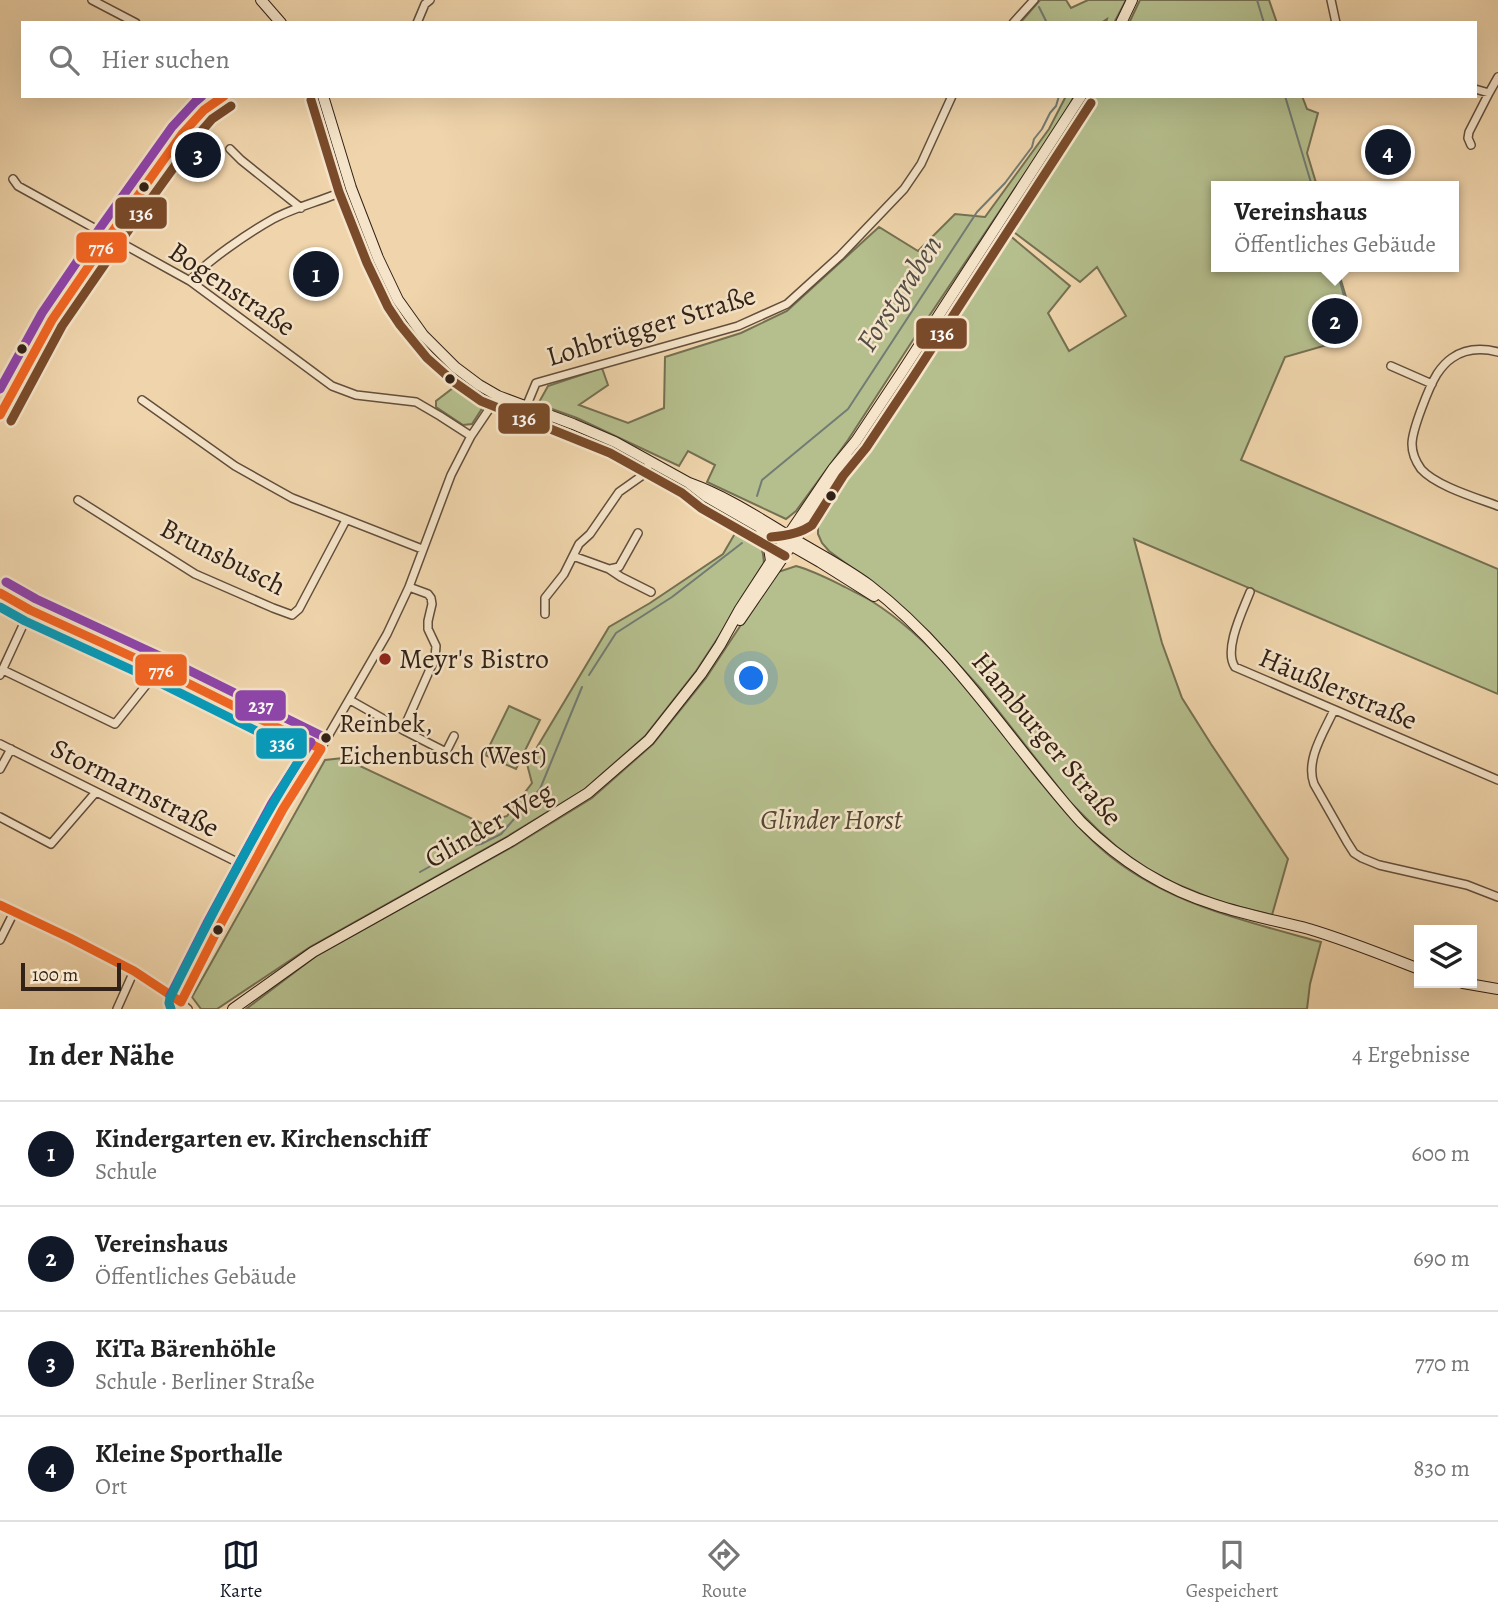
<!DOCTYPE html>
<html lang="de">
<meta charset="utf-8">
<style>
body{margin:0;font-family:Alegreya,serif;background:#f6f6f6;color:#222}
.controls{position:absolute;right:21px;bottom:21px;display:grid;overflow:hidden;border-radius:0px;box-shadow:0 7px 28px #0002}
.controls button{width:63px;height:63px;display:grid;place-items:center;padding:0;border:0;border-bottom:2px solid #e0e0e0;background:#fff;color:#222;font:35px sans-serif}
.scale{position:absolute;left:21px;bottom:18px;width:100px;box-sizing:border-box;padding-left:7px;border:4px solid #322116;border-top:0;font-size:19px;line-height:24px;white-space:nowrap;color:#322116;-webkit-text-stroke:5px #f5e4c9;paint-order:stroke}
.you{position:absolute;left:752px;top:679px;width:24px;height:24px;margin:-18px;border:5px solid #fff;border-radius:50%;background:#1a73e8;box-shadow:0 0 0 10px #1a73e833}
.badge{display:grid;place-items:center;width:46px;height:46px;border-radius:50%;background:#111827;color:#fff;font-size:23px;font-weight:700}
.pin{position:absolute;translate:-50% -50%;border:4px solid #fff;box-shadow:0 2px 7px #0006}
.popup{position:absolute;left:1211px;top:181px;width:248px;height:91px;box-sizing:border-box;display:grid;place-content:center;border-radius:0px;background:#fff;filter:drop-shadow(0 2px 5px #0005);font-size:23px;white-space:nowrap;color:#767676}
.popup b{font-size:26px;color:#222}
.popup::after{content:'';position:absolute;left:50%;top:100%;margin-left:-14px;border:14px solid transparent;border-top-color:#fff}
.list{margin:0;padding:0;list-style:none}
h2{display:flex;justify-content:space-between;align-items:center;height:91px;margin:0;padding:0 28px;font-size:30px}
h2 small{font-size:23px;font-weight:400;color:#767676}
.list li{display:grid;grid-template-columns:46px 1fr auto;gap:21px;align-items:center;box-sizing:border-box;height:105px;padding:0 28px;border-top:2px solid #e0e0e0}
.list b{display:block;font-size:26px;white-space:nowrap}
.list p{margin:0;font-size:23px;white-space:nowrap;color:#767676}
.list em{font-size:23px;font-style:normal;color:#767676}
.icon{flex:none;width:38px;height:38px;fill:none;stroke:currentColor;stroke-width:2;stroke-linecap:round;stroke-linejoin:round}
.map{position:relative;flex:none;width:1498px;height:1009px;overflow:hidden}
.search{position:absolute;background:#fff;box-shadow:0 7px 28px #0002;left:21px;right:21px;top:21px;height:77px;display:flex;align-items:center;gap:18px;box-sizing:border-box;padding:0 24px;border-radius:0px;color:#767676;font-size:26px}
.sheet{height:511px;background:#fff}
nav{display:flex;justify-content:space-around;align-items:center;box-sizing:border-box;height:98px;border-top:2px solid #e0e0e0;background:#fff;font-size:19px;color:#767676}
nav a{display:grid;justify-items:center;gap:4px}
nav .on{color:#111827}
.map>svg:first-child{display:block}
.green{fill:#b5be8d;stroke:#747052;stroke-width:2}
.lines{fill:none;stroke-linecap:round;stroke-linejoin:round}
.stream{stroke:#727b74;stroke-width:2}
.minor-casing{stroke:#624e3c;stroke-width:10}
.secondary-casing{stroke:#322116;stroke-width:12}
.minor{stroke:#f5e4c9;stroke-width:7}
.secondary{stroke:#f5e4c9;stroke-width:10}
.bus-1-casing{stroke:#f5e4c9;stroke-width:14}
.bus-2-casing{stroke:#f5e4c9;stroke-width:14}
.bus-3-casing{stroke:#f5e4c9;stroke-width:14}
.bus-4-casing{stroke:#f5e4c9;stroke-width:14}
.bus-1{stroke:#f26522;stroke-width:9}
.bus-2{stroke:#7a4b2a;stroke-width:9}
.bus-3{stroke:#8e44ad;stroke-width:9}
.bus-4{stroke:#059bbc;stroke-width:9}
.bus-dot{fill:#322116;stroke:#f5e4c9;stroke-width:2.5}
.poi-dot{fill:#8f2418;stroke:#f5e4c9;stroke-width:2.5}
.labels{text-anchor:middle;dominant-baseline:central;stroke-width:5;stroke-linejoin:round;paint-order:stroke}
.bus-label{font-size:26px;fill:#322116;stroke:#f5e4c9;text-anchor:start}
.street-label{font-size:28px;fill:#322116;stroke:#f5e4c9}
.poi-label{font-size:28px;fill:#322116;stroke:#f5e4c9;text-anchor:start}
.park-label{font-size:28px;font-style:italic;fill:#534834;stroke:#f5e4c9}
.water-label{font-size:30px;font-style:italic;fill:#524e45;stroke:#f5e4c9}
.line-badge{stroke:#f5e4c9;stroke-width:2.5}
.badge-label{font-size:19px;text-anchor:middle;font-weight:bold;fill:#fff}
</style>
<div class="map">
<svg width="1498" height="1009" viewBox="0 0 1498 1009">
<rect width="100%" height="100%" fill="#f0d5ac"/>
<filter id="stains"><feTurbulence type="fractalNoise" baseFrequency=".00286" numOctaves="4"/><feColorMatrix values="0 0 0 0 .2 0 0 0 0 .09 0 0 0 0 .02 0 0 0 .5 -.17"/></filter>
<radialGradient id="worn" r=".72"><stop offset=".6" stop-color="#630" stop-opacity="0"/><stop offset="1" stop-color="#630" stop-opacity=".3"/></radialGradient>
<path class="green" d="M1040 0H1066L1071 8 1088 0H1126L1114 23H1106L1107 19 1101 23H1020Z
M1140 0H1269L1277 23H1129Z
M1066 96H1074L1067 111 913 340 848 440 796 511 786 519 707 482 715 465 688 451 679 466 577 418 538 404 548 386 602 368 608 385 579 405 628 423 664 408 665 357 741 333 787 311 879 227 918 251 955 214 985 217 1049 129Z
M1091 96H1302L1307 109 1318 113 1307 153 1317 186H1216V267H1337L1346 297 1339 299 1342 310 1337 314 1341 316 1340 330 1338 329 1337 332 1351 338 1285 357 1241 460 1498 569V694L1134 539 1162 643 1182 698 1211 744 1288 859 1272 915 1220 902 1174 883 1144 867 1117 847 1097 829 1070 802 981 689 929 632 874 584 829 551 822 543 818 534V525L823 515 920 361 1008 234 1070 286 1048 313 1069 351 1126 316 1097 267 1080 282 1011 230 1080 117Z
M458 386 463 387 480 397 483 407 472 424 463 425 436 407V401L453 388Z
M737 530C758 542 764 541 764 568L696 671 645 736 585 789 508 836 310 947 217 1009H201L192 997 325 760 343 758 483 824 507 816 532 783 527 764 609 627 650 603 723 554Z
M796 566C814 571 829 579 845 587 854 592 864 596 873 602 939 644 985 712 1032 772 1057 802 1081 833 1111 857 1172 905 1248 922 1321 942L1310 984 1307 1009H246L316 956 514 846 592 798 653 744 706 678 775 573Z
M509 706 540 720 516 769 485 755Z"/>
<g class="lines">
<path class="stream" d="M1257 0 1264 23
M1039 7 1047 23
M1285 96 1312 186
M1336 267 1344 296
M757 496 762 480 848 409 977 212 1005 183 1032 147 1034 139 1042 129 1050 113 1056 106 1059 96
M589 675 616 633 672 597 742 543
M420 872 461 849 481 844 501 834 540 789 582 687"/>
<defs>
<path id="minor" d="M92 0 136 23
M1331 0 1336 23
M417 23 425 4 430 0
M1013 23 1034 0
M1475 89 1489 93 1498 77
M1471 145 1468 138 1469 132 1489 93
M230 149 241 160 301 208
M13 179 18 186 190 281 332 386 356 395 416 402 440 416 471 436
M190 281C206 261 250 232 273 219 291 209 314 203 334 195
M1498 352C1482 348 1465 349 1452 358 1446 362 1441 368 1437 374 1429 387 1412 430 1412 444 1412 453 1416 462 1421 469 1436 486 1477 498 1498 506
M1391 366 1432 384
M142 400 235 466 292 498 422 549
M526 407 536 383 738 326 787 304 840 256 904 189 921 164 952 96
M0 415 52 320 110 235 182 134 204 110 224 96
M78 500 195 574 273 608 292 615 299 609 346 520
M573 556 609 569 621 577 651 592
M610 569 619 567 638 533
M1250 592C1243 610 1223 650 1235 667L1498 780
M0 593 30 610 159 669 321 749
M545 614V598L564 574 579 544 590 534 619 492 643 475 650 462
M3 670 115 724 159 669
M0 675 30 610
M350 700 403 730 435 658 436 646 428 629V621L432 604 431 598 428 594 409 587
M1334 710C1324 732 1305 760 1314 784L1347 842 1354 853 1362 858 1379 865 1467 885 1498 897
M403 730 446 752 454 736
M0 744 251 869
M0 769 11 749
M0 817 51 844 96 792
M0 905C52 929 104 952 152 983 164 991 177 998 188 1009
M0 940 14 912
M181 1002 218 929 283 809 305 776 387 634 409 587 451 475 471 436 498 396
M117 1009 134 971"/>
<path id="secondary" d="M261 0 281 23
M1121 23 1132 0
M323 96 351 188 378 258 398 300 423 335 455 367 479 385 498 396 573 424 615 442 689 483 707 497 820 562 874 596
M689 483C728 497 762 520 797 541 821 555 846 568 869 585 955 651 1010 743 1081 822 1119 860 1164 889 1216 905 1246 915 1278 921 1309 929 1346 940 1383 955 1419 969
M761 530 768 541 771 561
M740 620 827 493 848 458
M1463 983 1498 989
M233 1009 313 952 511 841 588 793 649 740 701 674 720 645 740 609 781 546 833 469 856 441 902 372 1081 96"/>
</defs>
<use href="#minor" class="minor-casing"/>
<use href="#secondary" class="secondary-casing"/>
<use href="#minor" class="minor"/>
<use href="#secondary" class="secondary"/>
<defs>
<path id="bus-1" d="M0 415 52 320 110 235 182 134 204 110 224 96
M0 593 30 610 159 669 321 749
M0 905 70 938 134 971 181 1002
M181 1002 218 929 283 809 321 749"/>
<path id="bus-2" d="M311 100 339 192 367 263 388 307 400 325 427 358 454 382 481 401 610 453 682 493 701 508 785 556
M11 421 62 326 120 242 192 142 212 119 231 106
M771 537C785 536 801 533 812 525L843 476 866 448 912 379 1091 103"/>
<path id="bus-3" d="M0 389 42 313 100 228 172 127 195 102 202 96
M6 582 36 599 164 658 326 738
M170 996 207 923 272 803 311 742"/>
<path id="bus-4" d="M0 607 25 621 154 680 303 754C254 832 211 915 170 998L169 1003 171 1009"/>
</defs>
<use href="#bus-1" class="bus-1-casing"/>
<use href="#bus-2" class="bus-2-casing"/>
<use href="#bus-3" class="bus-3-casing"/>
<use href="#bus-4" class="bus-4-casing"/>
<use href="#bus-1" class="bus-1"/>
<use href="#bus-2" class="bus-2"/>
<use href="#bus-3" class="bus-3"/>
<use href="#bus-4" class="bus-4"/>
</g>
<g class="bus-dot">
<circle cx="144" cy="187" r="6"/>
<circle cx="22" cy="349" r="6"/>
<circle cx="450" cy="379" r="6"/>
<circle cx="831" cy="496" r="6"/>
<circle cx="326" cy="738" r="6"/>
<circle cx="218" cy="930" r="6"/>
</g>
<circle class="poi-dot" cx="385" cy="659" r="7"/>
<g class="labels">
<g class="bus-label">
<text x="339" y="723">Reinbek,<tspan x="339" dy="32">Eichenbusch (West)</tspan></text>
</g>
<g class="street-label">
<text transform="translate(232 289) rotate(34)">Bogenstraße</text>
<text transform="translate(651 326) rotate(-17)">Lohbrügger Straße</text>
<text transform="translate(223 557) rotate(27)">Brunsbusch</text>
<text transform="translate(1338 689) rotate(23)">Häußlerstraße</text>
<text transform="translate(1047 739) rotate(50)">Hamburger Straße</text>
<text transform="translate(135 788) rotate(27)">Stormarnstraße</text>
<text transform="translate(489 825) rotate(-30)">Glinder Weg</text>
</g>
<g class="poi-label">
<text x="399" y="659">Meyr's Bistro</text>
</g>
<g class="park-label">
<text x="831" y="820">Glinder Horst</text>
</g>
<g class="water-label">
<text transform="translate(899 293) rotate(-57)">Forstgraben</text>
</g>
</g>
<g class="line-badge">
<rect x="114" y="196" width="54" height="34" rx="7" fill="#7a4b2a"/>
<rect x="75" y="231" width="53" height="33" rx="7" fill="#f26522"/>
<rect x="915" y="317" width="53" height="33" rx="7" fill="#7a4b2a"/>
<rect x="497" y="402" width="54" height="33" rx="7" fill="#7a4b2a"/>
<rect x="134" y="653" width="54" height="34" rx="7" fill="#f26522"/>
<rect x="234" y="689" width="53" height="33" rx="7" fill="#8e44ad"/>
<rect x="255" y="727" width="53" height="33" rx="7" fill="#059bbc"/>
</g>
<g class="badge-label">
<text x="141" y="220">136</text>
<text x="101" y="254">776</text>
<text x="942" y="340">136</text>
<text x="524" y="425">136</text>
<text x="161" y="677">776</text>
<text x="261" y="712">237</text>
<text x="282" y="750">336</text>
</g>
<rect width="100%" height="100%" filter="url(#stains)"/>
<rect width="100%" height="100%" fill="url(#worn)"/>
</svg>
<div class="controls">
<button><svg class="icon" aria-label="layers" viewBox="0 0 24 24"><path d="M12 4l9 5-9 5-9-5zM3 14l9 5 9-5"/></svg></button>
</div>
<div class="scale">100 m</div>
<div class="you"></div>
<div class="pin badge" style="left:316px;top:274px">1</div>
<div class="pin badge" style="left:1335px;top:321px">2</div>
<div class="popup"><b>Vereinshaus</b>Öffentliches Gebäude</div>
<div class="pin badge" style="left:198px;top:155px">3</div>
<div class="pin badge" style="left:1388px;top:152px">4</div>
<div class="search"><svg class="icon" aria-label="search" viewBox="0 0 24 24"><circle cx="10" cy="10" r="6"/><path d="M15 15l6 6"/></svg>Hier suchen</div>
</div>
<section class="sheet">
<h2>In der Nähe<small>4 Ergebnisse</small></h2>
<ul class="list">
<li><span class="badge">1</span><div><b>Kindergarten ev. Kirchenschiff</b><p>Schule</p></div><em>600 m</em></li>
<li><span class="badge">2</span><div><b>Vereinshaus</b><p>Öffentliches Gebäude</p></div><em>690 m</em></li>
<li><span class="badge">3</span><div><b>KiTa Bärenhöhle</b><p>Schule · Berliner Straße</p></div><em>770 m</em></li>
<li><span class="badge">4</span><div><b>Kleine Sporthalle</b><p>Ort</p></div><em>830 m</em></li>
</ul>
</section>
<nav>
<a class="on"><svg class="icon" aria-label="map" viewBox="0 0 24 24"><path d="M3 6l6-2 6 2 6-2v14l-6 2-6-2-6 2zM9 4v14M15 6v14"/></svg>Karte</a>
<a><svg class="icon" aria-label="directions" viewBox="0 0 24 24"><path d="M12 3l9 9-9 9-9-9zM9 14v-3h6M13 9l2 2-2 2"/></svg>Route</a>
<a><svg class="icon" aria-label="saved" viewBox="0 0 24 24"><path d="M7 4h10v16l-5-4-5 4z"/></svg>Gespeichert</a>
</nav>
